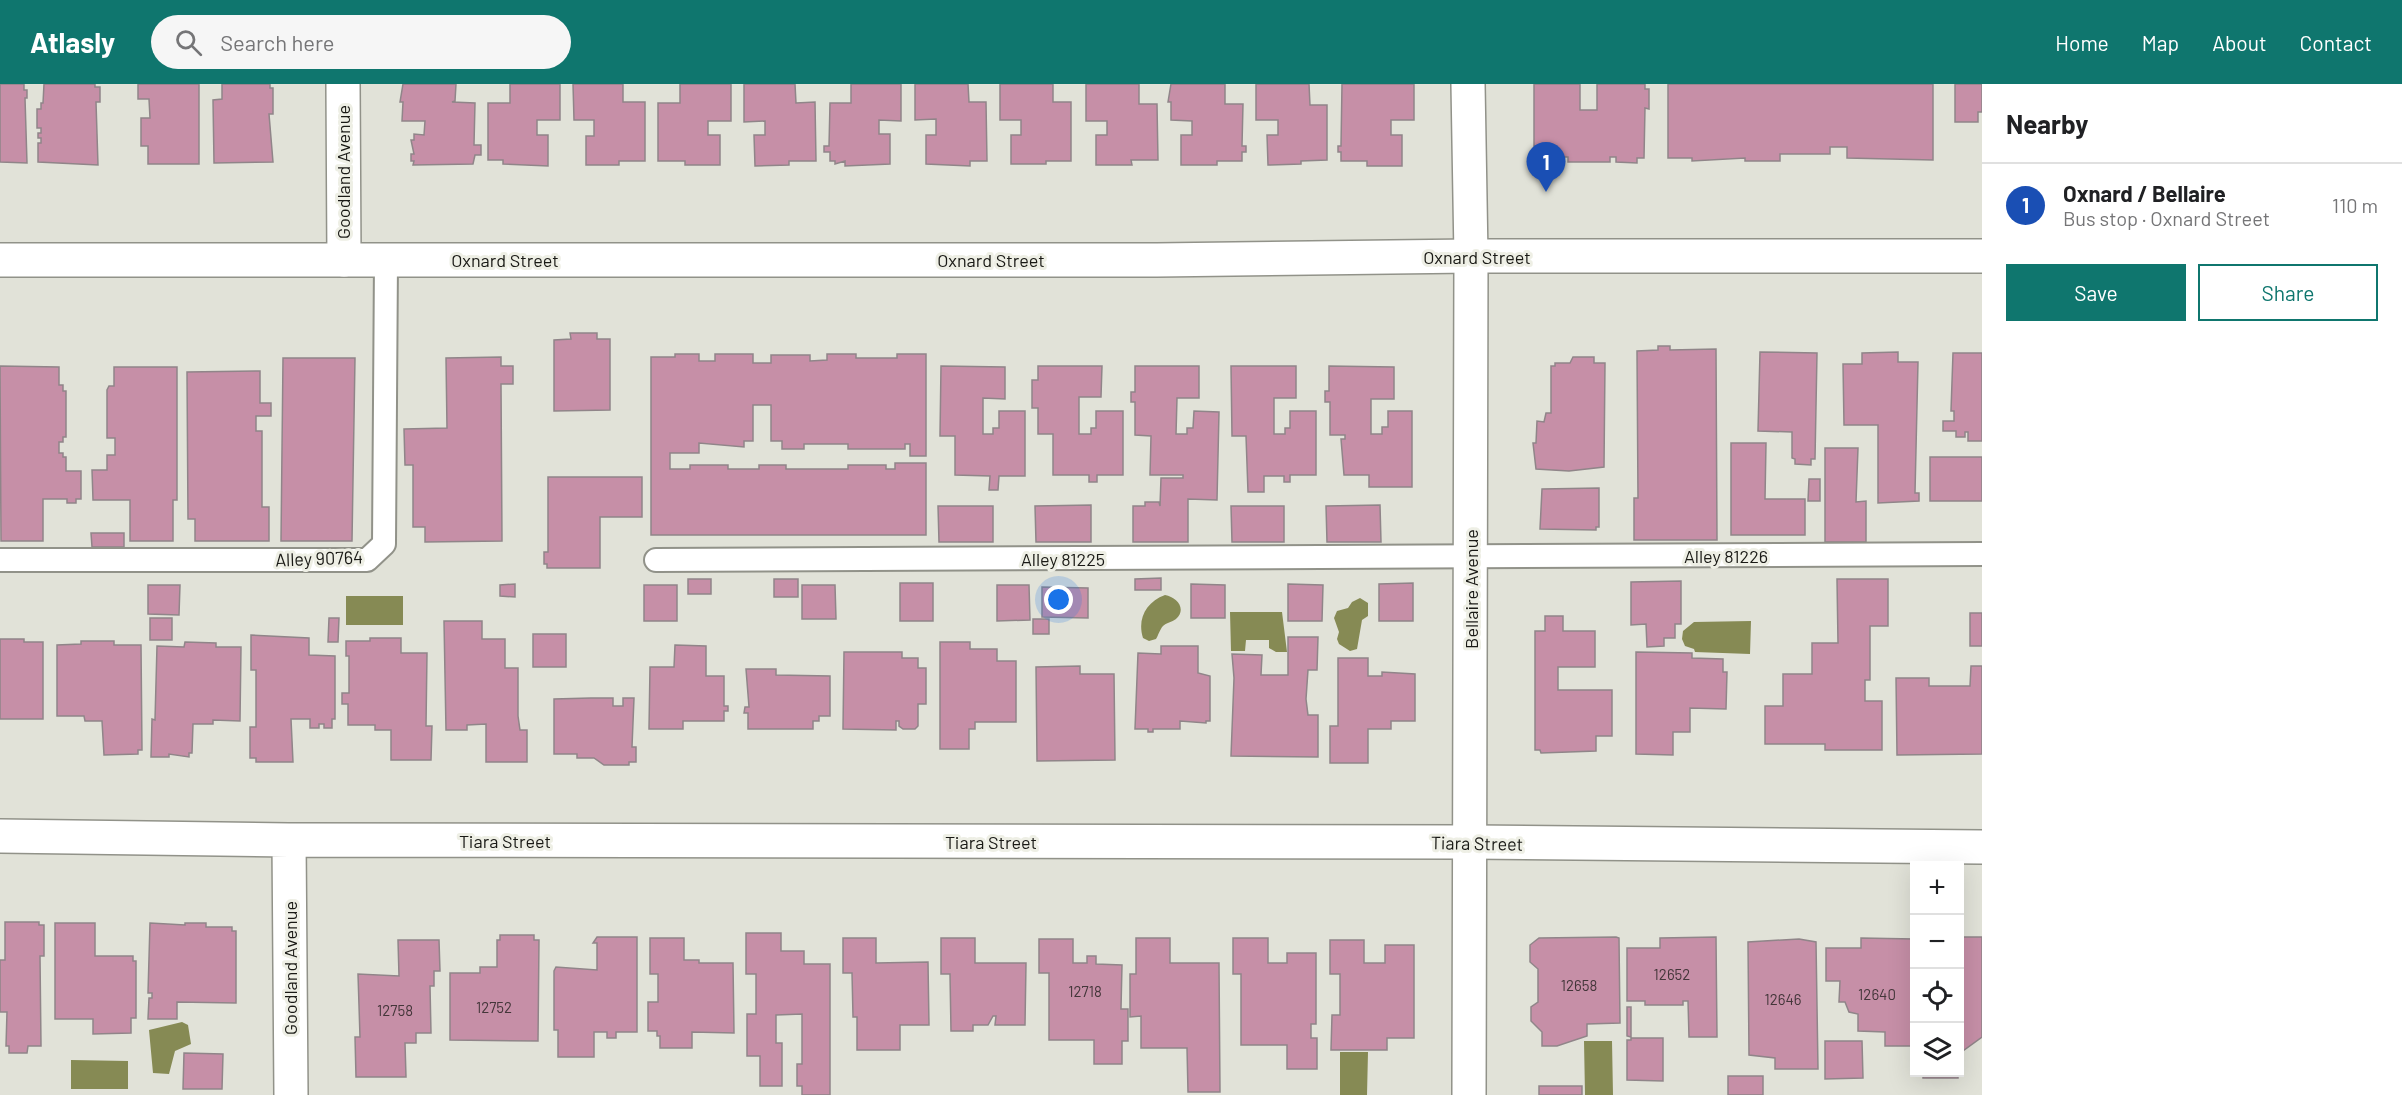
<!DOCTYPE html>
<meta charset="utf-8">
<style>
body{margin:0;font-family:Barlow,sans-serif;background:#f6f6f6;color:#202124}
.controls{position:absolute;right:18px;bottom:18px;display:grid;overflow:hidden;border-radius:0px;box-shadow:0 6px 24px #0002}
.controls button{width:54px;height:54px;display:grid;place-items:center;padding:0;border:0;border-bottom:2px solid #e0e0e0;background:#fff;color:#202124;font:30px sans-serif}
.you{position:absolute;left:1059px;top:516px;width:21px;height:21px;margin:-15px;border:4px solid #fff;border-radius:50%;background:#1a73e8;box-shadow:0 0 0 9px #1a73e833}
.badge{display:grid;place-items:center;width:39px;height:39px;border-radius:50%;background:#0f766e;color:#fff;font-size:20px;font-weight:700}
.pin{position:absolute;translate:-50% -50px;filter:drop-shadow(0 2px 3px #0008)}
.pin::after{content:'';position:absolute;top:32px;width:21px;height:18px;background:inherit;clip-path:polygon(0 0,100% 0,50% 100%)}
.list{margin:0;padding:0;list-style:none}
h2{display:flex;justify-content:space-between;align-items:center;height:78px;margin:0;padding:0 24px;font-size:26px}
h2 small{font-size:20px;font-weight:400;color:#757577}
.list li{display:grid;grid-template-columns:39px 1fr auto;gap:18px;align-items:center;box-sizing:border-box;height:84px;padding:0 24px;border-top:2px solid #e0e0e0}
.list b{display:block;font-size:22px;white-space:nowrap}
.list p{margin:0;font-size:20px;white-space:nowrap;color:#757577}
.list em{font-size:20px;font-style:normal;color:#757577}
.actions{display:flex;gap:12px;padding:18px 24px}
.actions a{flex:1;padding:14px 0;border:2px solid #0f766e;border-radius:0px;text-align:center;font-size:21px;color:#0f766e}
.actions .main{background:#0f766e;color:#fff}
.icon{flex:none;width:33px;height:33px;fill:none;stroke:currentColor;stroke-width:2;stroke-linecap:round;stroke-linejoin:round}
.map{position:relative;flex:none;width:1982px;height:1011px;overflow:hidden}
header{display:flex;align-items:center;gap:36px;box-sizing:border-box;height:84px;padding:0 30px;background:#0f766e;color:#fff}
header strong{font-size:28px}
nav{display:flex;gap:33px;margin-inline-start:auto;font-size:21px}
.search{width:420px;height:54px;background:#f6f6f6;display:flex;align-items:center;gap:15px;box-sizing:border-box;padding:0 21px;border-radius:33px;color:#757577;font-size:22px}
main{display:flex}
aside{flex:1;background:#fff}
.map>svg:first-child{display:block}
.water{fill:#868a54}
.building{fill:#c68fa7;stroke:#908589;stroke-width:1.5}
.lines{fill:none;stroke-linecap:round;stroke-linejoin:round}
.service-casing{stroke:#919289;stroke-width:26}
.minor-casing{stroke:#919289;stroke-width:36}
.tertiary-casing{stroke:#919289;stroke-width:36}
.secondary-casing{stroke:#919289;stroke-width:36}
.service{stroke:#fff;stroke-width:22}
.minor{stroke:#fff;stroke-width:33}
.tertiary{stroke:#fff;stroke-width:33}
.secondary{stroke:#fff;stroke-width:33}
.labels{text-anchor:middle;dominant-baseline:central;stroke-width:6;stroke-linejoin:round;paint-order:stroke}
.number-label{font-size:15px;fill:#44363a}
.street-label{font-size:18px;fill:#191915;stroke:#eeefe5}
</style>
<header>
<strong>Atlasly</strong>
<div class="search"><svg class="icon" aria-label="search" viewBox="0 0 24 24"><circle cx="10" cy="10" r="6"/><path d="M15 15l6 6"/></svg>Search here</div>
<nav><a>Home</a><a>Map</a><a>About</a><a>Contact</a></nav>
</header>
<main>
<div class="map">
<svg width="1982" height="1011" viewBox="0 0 1982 1011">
<rect width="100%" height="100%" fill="#e1e2d8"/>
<path class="water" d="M1165 511C1177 513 1187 525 1176 535 1172 538 1166 539 1163 542 1160 545 1158 552 1156 555L1149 557 1143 554C1137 535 1146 518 1165 511Z
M346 512H403V541H346Z
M1360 514 1368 519V532L1362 536 1357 565 1350 567 1339 560 1337 555 1339 548 1334 534 1337 527 1348 524 1352 518Z
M1230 528H1282L1287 568H1276L1269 564V556H1246L1245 567H1231Z
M1751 537 1750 570 1695 568 1694 565 1685 562 1682 555 1683 547 1694 538Z
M182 938 188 941 191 960 175 967 169 990 153 989 149 946Z
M1612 957 1613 1011H1585L1584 957Z
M1340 968H1368L1367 1011H1340Z
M71 976 128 977V1005H71Z"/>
<path class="building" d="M0 0H24V6H27V14H25L27 79 0 78Z
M44 0H95V3H100V18H96L98 81 38 78V59H41V54H38V49H41V44H37V25H41V19H43Z
M138 0H199V80H148V62H141V34H150L149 15H138Z
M222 0H270V4H273V30H269L273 78 214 79 213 16 222 15Z
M403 0H456L455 17 452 18 475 19 474 61H481V71H475L473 80 413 81 414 77H411V70H414L411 56H414V50L424 51 425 37H402L403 18H400Z
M510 0H560V36H537V51H548V82L503 80V76H488V19H510Z
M573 0H623V18H645V77H619V81H586V52H594V36H574Z
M680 0H731V37H708V51H720V81H685V77H658V19H680Z
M744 0H795L796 19 815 18 816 77H789V81L755 82 754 51H765V37L744 38Z
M851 0H901V37L879 36V50H890V80L845 82V77L835 80V77H830V68H824V62H829L830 19H851Z
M915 0H968L969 18H986L987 77H970V82L926 80V51H936V35L915 36Z
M1000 0H1053V18H1071V77H1046V80H1011V51H1021V36H1000Z
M1086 0H1139V20H1157L1158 76H1131L1132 81H1096V51H1107V37H1086Z
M1171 0H1225V20H1243L1242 62H1246V68H1242V77H1217V81H1181V51H1192V37L1171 36V18H1168Z
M1256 0H1309L1310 21H1327V76L1301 77V80L1268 81 1267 51H1278V36H1256Z
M1342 0H1414V36H1391V51H1402V82H1367V77H1341V68H1338V62H1341Z
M1534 0H1580V26H1597V0H1645V5H1649V25L1645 24 1644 74H1637V79L1616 78V73H1610V78H1568V73H1562V79H1540V74H1534Z
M1668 0H1933V76L1847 74V63H1830V70H1780V77H1745V74L1692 77V74H1668Z
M1955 0H1982V28H1978V38H1955Z
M570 249H597V255H610V326L554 327V256L571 255Z
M1658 262H1670V266L1716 265 1717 456H1634V414H1638L1637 267 1658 266Z
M1760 268 1817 269 1815 375H1811V381L1795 380V375L1792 374V348L1758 347Z
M1898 268V278H1918L1915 409H1919V417L1878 419V341H1844L1843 280H1862V269Z
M1953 269H1982V357H1968V348H1965V353H1956V347H1943V337H1954V327H1951Z
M675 270H699V277H715V270H753V279H771V271H810V277L827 276V270H856V274H897V270H926V372H910V360H905V365H848V360H804V365H782V357H771V321H753V357H744V363L699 359V369H670V385H690V381H728V385H759V381H786V385H848V381H886V385H895V379H926V451H651V273H675Z
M501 273V282H513V300H501L502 457 425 458V443H413V381H405L404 345 447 344 446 274Z
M1573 273H1594V279H1605L1604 383 1569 387 1536 385 1533 359H1536L1537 337 1544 338 1546 329H1551V282H1555V279H1570Z
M283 274H355L352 457H281Z
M0 282 59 283V301H63V307H66V353H63V358H59V369H63V373H66V387H81V415H76V419H67V415H43V457H1Z
M941 282 1005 283V315L983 314V350H993V344H999V327H1025V392H999L998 406H989L990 392 955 391V352H940Z
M1038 282H1102L1101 313H1079V350H1091V344H1096V327H1123V391H1097V398H1089V391H1053V350H1038V324H1032V296H1038Z
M1135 282H1199V314H1177L1176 350H1187V344H1193L1194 327 1219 328 1217 416 1188 415V458H1133V422H1145V418H1159L1160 422 1161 394H1183V391H1150L1151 352 1135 351V318H1131V308H1135Z
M1231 282H1296V314H1274V350H1285V344H1290V327H1316V391H1290V398H1284V392H1264V408H1248L1246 352H1232Z
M1329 282 1394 283V315H1371V350H1382V343H1388V327H1412V403H1369V391H1344L1341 355H1345V351H1330V318H1325V307H1329Z
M114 283H177V416H173V457H130V416H93L92 386H107V371H115V354H107V306L109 302H114Z
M260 287V319H271V332H256V347H262V423H269V457H195V435H188L187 288Z
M1731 359H1766L1765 415H1805V451H1731Z
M1825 364H1858L1856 418 1866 417V458H1825Z
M1930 373H1982V417H1930Z
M548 393H642V433H600V484H547V480H544V468H548Z
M1809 395H1820V417H1808Z
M1599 404V443H1596V446L1540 445 1542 405Z
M1091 421V458H1036L1035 422Z
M1380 421 1381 458H1327L1326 422Z
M938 422H993V458H939Z
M1231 422H1284V458H1232Z
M91 449H124V463H92Z
M1161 494V506H1135V495Z
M688 495H711V510H688Z
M774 495H798V513H774Z
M1837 495H1888V542H1870V596H1865V617H1882V666H1825V660H1765V622H1783V590H1812V559H1838Z
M1681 497V540H1675V554H1664V562L1647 563 1646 540 1631 541V498Z
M900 499H933V537H900Z
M1413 499V537H1379V500Z
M515 500V513L500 512V501Z
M1191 500 1225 501V534H1191Z
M1288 500 1323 501 1322 537H1288Z
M148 501H180L179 531 148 530Z
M644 501H677V537H644Z
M802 501H835L836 535H802Z
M997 501H1029L1030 536 997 537Z
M1042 503 1088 504V534L1042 533Z
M1970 529H1982V562H1970Z
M1545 532H1563V547H1595V583H1558V606H1612V652H1596V667L1541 669 1540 666H1535V547H1545Z
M150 534H172V556H150Z
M329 534H339L338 558H328Z
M1033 535H1049V550H1033Z
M444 537H482V555H505V584H518V632L520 646H527V678H486V640L467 641V646H446Z
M533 550H566V583H533Z
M251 551 309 554V571L335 572V635H332V644H324V640H319V644H310V635H291L293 678H256V674H250V643H256V586H251Z
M1288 553H1318L1317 586H1308L1306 615 1308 631H1318V673L1231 672 1234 594 1232 570 1262 571 1261 591H1288Z
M370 554H401V569H427L426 642H432L431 676H391V646H375V641H348V620H342V609H349V572H346V557H370Z
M0 555H24V558H43V635H0Z
M81 557H114V561H141L142 666H138V670L104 671 102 637H85L84 632H57V561L81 560Z
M185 558 216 559V563H241L240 637 213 636V640H193L192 669H189V673L169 670V673H151L152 635 155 636 157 562 184 563Z
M940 558H970V565H997V577H1016V638H975V645H969V665H940Z
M675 561 706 562V592H724V622H728V627H724V637H683V645H649L650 583H674Z
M1161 562H1198V589L1210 592V637H1206V639L1180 637V645H1153V648H1148V645H1135L1138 569 1161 570Z
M844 568H902V574H918V584H926V620H918V642L915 645H903L899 642V637H896V646L843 645Z
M1636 568 1692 569V574L1723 575V588H1727L1726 625 1690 624V648H1673V671L1636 670Z
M1338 574H1368V592H1382V588L1415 590V637H1391V645H1368V679H1330V642H1338Z
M1080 582V590H1114L1115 676 1037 677 1036 583Z
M1971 582H1982V670L1897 671 1896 594H1929V602H1970Z
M746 585H776V591L830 592V632H819V637H813V645H748V629H744L745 623H749Z
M591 614H613V622H623V614H634L632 663H636V678H629V681H604L594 674H577V670H554V615Z
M5 838H39V841H44V872H40L41 962H28L27 969H9V962H6L7 928H0V876H5Z
M55 839H95V872H133V877H136V934H131V949L93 950V935H55Z
M150 839 185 841V839H206V843H232V847H236V919L177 918V935H148L149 914H152V909H148Z
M746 849H781V867H804V880H830V1011H802V1002H797V980H802V930L776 931V959H782V1002H760V972H747V930H756V890H746Z
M500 851H534V856H539L538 957 450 956V889H480V883H497V856H500Z
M597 853H637V948H616V954H607V948H594V973H558V946H554V887L556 883 597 886V859H593Z
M1616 853 1619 854 1620 939 1587 940V952L1557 962H1542V948L1531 937V923L1538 918V885L1530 878V861L1539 854Z
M1716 853 1717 953H1689L1688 917H1683V921H1645V917H1627V864H1660V854Z
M1960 853H1982V953L1960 969Z
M650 854H684V876H699V879H733L734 949 692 948V964H660V952H657V947H648V918H658V890H650Z
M843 854H876V879L928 878 929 941H900V966H857V933H853L852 889H843Z
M941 854H975V879H1026L1025 941H995L996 932H993L988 941H973V947H951L950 890H941Z
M1136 854H1170V879H1219L1220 1008H1188L1187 964H1141V932L1130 933V890H1136Z
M1233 854H1268V879H1287V869H1316V940H1311V954H1317V985H1287V961H1241V890H1233Z
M1861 854 1914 855V962H1885V948L1858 947V930L1849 928 1845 918H1839L1840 897H1826V864H1861Z
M1039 855H1073V879H1087V872H1096V880L1122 881 1121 925H1128V957H1122V980H1094V956H1049V889H1039Z
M1799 855 1816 858 1818 985H1775V974L1749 971 1748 858Z
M398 856H439L440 887H434V902H430L431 949H416V959H405L406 993H356L355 953H360L358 890 399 892Z
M1330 856H1364V879H1385V861H1414V954H1387V966H1331L1332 931H1340V890H1330Z
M1627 923H1631V953L1627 952Z
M1631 954H1663V997L1627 996V956H1631Z
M1825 957H1862L1863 994 1825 995Z
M184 969 223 970 222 1005H183Z
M1923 988H1958V994H1923Z
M1728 992H1763V1011H1728Z
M1539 1002H1582V1011H1539Z"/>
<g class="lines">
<defs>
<path id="service" d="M0 476H367L384 460 386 176
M656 476 1982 470"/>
<path id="minor" d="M343 0 344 176
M0 752 289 756 1471 758 1982 763
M289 756 291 1011"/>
<path id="tertiary" d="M1468 0 1471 172 1469 1011"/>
<path id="secondary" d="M0 176H1157L1471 172H1982"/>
</defs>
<use href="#service" class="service-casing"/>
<use href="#minor" class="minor-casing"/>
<use href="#tertiary" class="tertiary-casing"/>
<use href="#secondary" class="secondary-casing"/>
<use href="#service" class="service"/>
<use href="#minor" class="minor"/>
<use href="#tertiary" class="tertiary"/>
<use href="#secondary" class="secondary"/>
</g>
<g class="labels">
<g class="number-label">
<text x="1672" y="890">12652</text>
<text x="1579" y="901">12658</text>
<text x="1085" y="907">12718</text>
<text x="1877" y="910">12640</text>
<text x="1783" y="915">12646</text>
<text x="494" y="923">12752</text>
<text x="395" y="926">12758</text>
</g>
<g class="street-label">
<text transform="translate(343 88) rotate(-90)">Goodland Avenue</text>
<text x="1477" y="173">Oxnard Street</text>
<text x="505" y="176">Oxnard Street</text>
<text x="991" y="176">Oxnard Street</text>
<text x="1726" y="472">Alley 81226</text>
<text transform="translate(319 474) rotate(-2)">Alley 90764</text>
<text x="1063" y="475">Alley 81225</text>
<text transform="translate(1471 505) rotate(-90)">Bellaire Avenue</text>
<text x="505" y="757">Tiara Street</text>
<text x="991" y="758">Tiara Street</text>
<text transform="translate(1477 759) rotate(1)">Tiara Street</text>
<text transform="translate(290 884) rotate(-90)">Goodland Avenue</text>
</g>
</g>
</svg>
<div class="controls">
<button>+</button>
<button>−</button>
<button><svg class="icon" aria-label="locate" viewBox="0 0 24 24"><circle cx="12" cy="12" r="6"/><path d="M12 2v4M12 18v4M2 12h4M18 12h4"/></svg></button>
<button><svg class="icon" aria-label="layers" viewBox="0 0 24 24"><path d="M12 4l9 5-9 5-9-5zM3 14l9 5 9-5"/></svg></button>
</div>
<div class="you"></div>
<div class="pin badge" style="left:1546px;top:108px;background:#1a4fb4">1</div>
</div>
<aside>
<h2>Nearby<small></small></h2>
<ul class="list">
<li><span class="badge" style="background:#1a4fb4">1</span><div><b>Oxnard / Bellaire</b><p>Bus stop · Oxnard Street</p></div><em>110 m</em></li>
</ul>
<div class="actions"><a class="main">Save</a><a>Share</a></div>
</aside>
</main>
